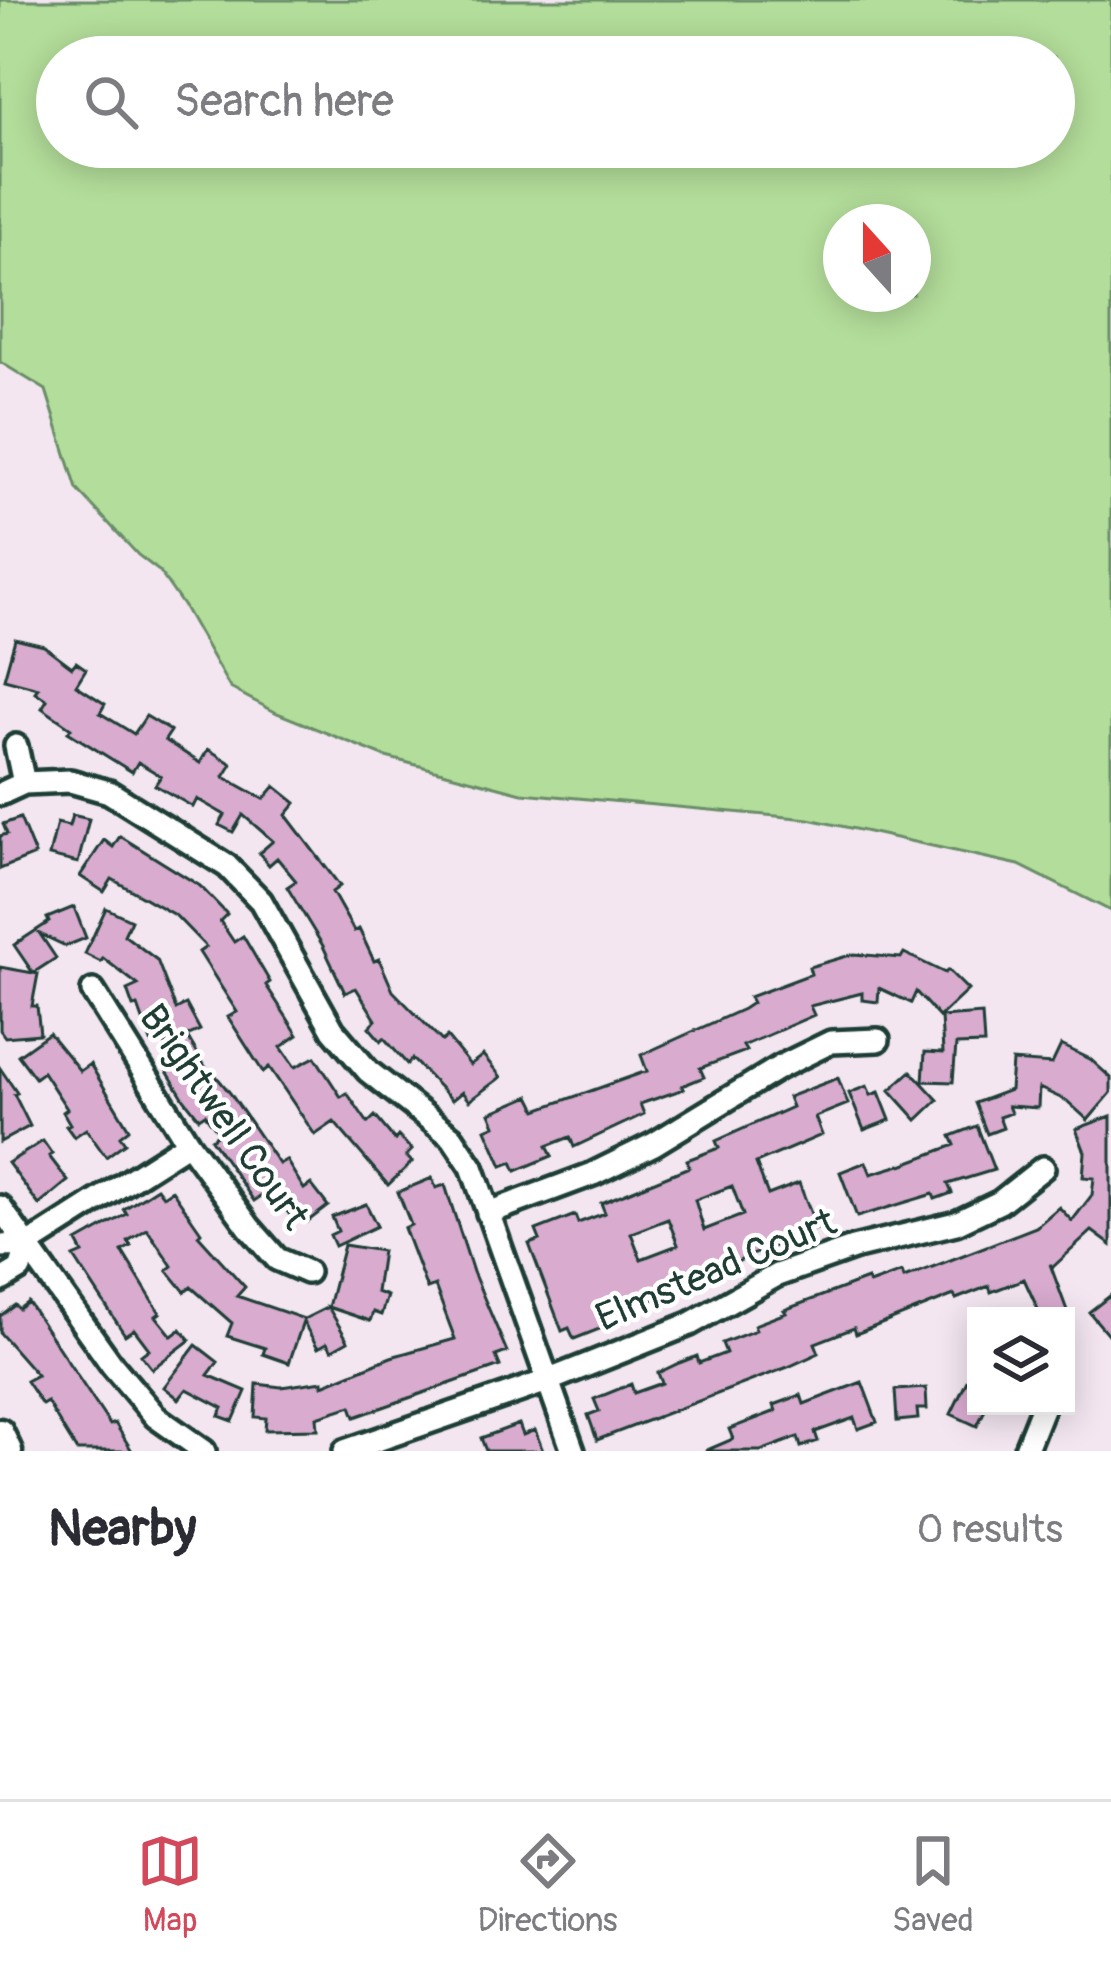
<!DOCTYPE html>
<style>
body{margin:0;font-family:Pangolin,sans-serif;background:#f7f7f7;color:#2b2b33}
.controls{position:absolute;right:36px;bottom:36px;display:grid;overflow:hidden;border-radius:0px;box-shadow:0 6px 30px #0003}
.controls button{width:108px;height:108px;display:grid;place-items:center;padding:0;border:0;border-bottom:3px solid #e1e1e2;background:#fff;color:#2b2b33;font:60px sans-serif}
.compass{position:absolute;left:823px;top:204px;width:108px;height:108px;border-radius:50%;background:#fff;box-shadow:0 6px 30px #0003;rotate:339deg}
.list{margin:0;padding:0;list-style:none}
h2{display:flex;justify-content:space-between;align-items:center;height:156px;margin:0;padding:0 48px;font-size:51px}
h2 small{font-size:39px;font-weight:400;color:#7c7c81}
.icon{flex:none;width:66px;height:66px;fill:none;stroke:currentColor;stroke-width:2;stroke-linecap:round;stroke-linejoin:round}
.map{position:relative;flex:none;width:1111px;height:1451px;overflow:hidden}
.search{position:absolute;background:#fff;box-shadow:0 6px 30px #0003;left:36px;right:36px;top:36px;height:132px;display:flex;align-items:center;gap:30px;box-sizing:border-box;padding:0 42px;border-radius:66px;color:#7c7c81;font-size:45px}
.sheet{height:348px;background:#fff}
nav{display:flex;justify-content:space-around;align-items:center;box-sizing:border-box;height:168px;border-top:3px solid #e1e1e2;background:#fff;font-size:33px;color:#7c7c81}
nav a{display:grid;justify-items:center;gap:6px}
nav .on{color:#d1495b}
.map>svg:first-child{display:block}
.green{fill:#b3dd9a;stroke:#698d67;stroke-width:3;fill-rule:evenodd}
.building{fill:#d8abcf;stroke:#1f3d34;stroke-width:3;fill-rule:evenodd}
.lines{fill:none;stroke-linecap:round;stroke-linejoin:round}
.minor-casing{stroke:#1f3d34;stroke-width:30}
.major-casing{stroke:#1f3d34;stroke-width:33}
.minor{stroke:#fff;stroke-width:21}
.major{stroke:#fff;stroke-width:24}
.labels{text-anchor:middle;dominant-baseline:central;stroke-width:9;stroke-linejoin:round;paint-order:stroke}
.street-label{font-size:39px;fill:#1f3d34;stroke:#fff}
</style>
<div class="map">
<svg width="1111" height="1451" viewBox="0 0 1111 1451">
<rect width="100%" height="100%" fill="#f3e6f1"/>
<filter id="ink" filterUnits="userSpaceOnUse"><feTurbulence type="fractalNoise" baseFrequency=".00833" numOctaves="2"/><feDisplacementMap in="SourceGraphic" scale="24" xChannelSelector="R" yChannelSelector="G"/><feConvolveMatrix kernelMatrix="1 2 1 2 8 2 1 2 1" color-interpolation-filters="sRGB"/></filter>
<g filter="url(#ink)">
<path class="green" d="M0 0H1111V911L1019 865 809 819 522 793 386 757 277 713 230 688 184 607 159 571 138 555 77 489 46 390 0 362ZM57 57H1054V147H57ZM841 222H913V294H841Z"/>
<path class="building" d="M15 639 44 646 72 667 76 662 86 669 76 685 105 704 100 713 134 734 146 716 171 731 165 740 200 763 208 749 232 764 224 777 264 799 275 786 296 803 286 815 340 886 332 892 354 931 359 929 374 961 379 959 393 991 442 1041 447 1037 470 1065 483 1055 501 1077 469 1101 462 1092 452 1100 412 1059 407 1064 384 1038 381 1041 369 1027 376 1020 356 988 345 993 323 946 287 887 296 881 277 858 269 865 259 853 273 841 243 815 233 832 219 825 225 815 197 799 193 807 155 785 161 776 138 762 132 772 68 732 71 728 42 708 47 700 35 692 38 688 4 679Z
M72 815 89 819 78 863 49 856 57 823 69 826Z
M20 818 35 855 0 869V836L7 834 3 824Z
M120 836 200 886 227 914 220 921 234 942 243 936 270 982 266 985 298 1035 281 1047 295 1067 315 1057 341 1097 347 1093 368 1123 375 1116 395 1140 398 1136 412 1150 406 1156 412 1162 388 1185 334 1122 315 1135 269 1067 263 1072 228 1017 237 1012 199 952 206 947 176 916 112 879 104 892 80 876 104 840 113 847Z
M74 907 86 938 66 946 40 934 56 958 33 973 38 974 32 1006H37L40 1034 5 1037 0 1030V967L33 973 14 945 49 922 47 918Z
M106 908 131 920 124 935 157 960 176 1009 186 1004 200 1030 187 1036 209 1073 212 1071 230 1093 279 1164 286 1160 304 1189 311 1184 328 1206 307 1222 300 1214 293 1219 277 1198 269 1203 263 1195 254 1201 211 1139 219 1133 205 1114 199 1118 184 1099 162 1063 172 1057 161 1036 151 1042 138 1006 133 1007 127 990 138 985 103 958 101 962 85 954Z
M904 953 945 973 948 970 968 990 939 1017 916 992 911 1003 879 988 878 1002 862 1000V993L810 1006 814 1015 743 1046 746 1051 700 1068 704 1077 682 1086 684 1089 640 1104 644 1114 574 1147 570 1137 547 1146 552 1156 516 1171 512 1162 502 1166 486 1129 495 1125 490 1113 530 1096 537 1110 647 1071 641 1055 743 1009 752 1003 749 997 811 974 809 967 854 954 901 958Z
M982 1014 984 1044 956 1045 953 1082 923 1081 925 1052 943 1053 941 1017Z
M49 1033 80 1071 90 1064 129 1129 120 1136 125 1143 106 1157 86 1129 74 1137 66 1126 70 1124 63 1112 67 1109 43 1072 35 1078 18 1055Z
M1061 1045 1090 1059 1111 1078V1093L1088 1120 1067 1101 1039 1088 1038 1108 1008 1106 1011 1113 999 1117 1003 1128 987 1134 975 1103 1010 1090 1012 1061 1052 1064Z
M0 1068 17 1093 14 1094 30 1126 0 1142Z
M911 1071 938 1100 917 1120 890 1090Z
M838 1078 848 1104 815 1117 822 1135 756 1163 768 1195 799 1183 817 1229 751 1255 720 1271 722 1275 622 1311 625 1319 574 1339 569 1328 562 1331 529 1244 540 1240 536 1230 575 1215 578 1223 605 1213 601 1203 689 1167 687 1160 719 1148 716 1141 792 1107 788 1097ZM732 1186 743 1215 704 1230 695 1200ZM668 1219 678 1245 641 1259 631 1233Z
M867 1086 871 1095 879 1092 890 1120 864 1130 849 1093Z
M1111 1116V1245L1092 1231 1053 1267 1050 1264 1069 1316H1041L1024 1279 991 1292 989 1286 956 1299 954 1295 856 1334 854 1328 815 1343 819 1353 788 1367 597 1440 588 1415 599 1411 594 1399 631 1384 634 1393 662 1383 658 1373 679 1363 697 1356 699 1363 726 1353 722 1343 756 1330 754 1325 786 1313 784 1310 867 1279 869 1284 902 1272 904 1278 1036 1227 1059 1207 1072 1221 1092 1195 1094 1178 1083 1177 1085 1152 1076 1129Z
M977 1126 994 1170 948 1184 952 1193 935 1199 933 1194 857 1217 840 1172 866 1162 871 1174 904 1164 955 1145 951 1136Z
M43 1141 52 1154 49 1156 68 1181 39 1205 8 1163Z
M432 1178 436 1188 445 1185 473 1272 507 1352 496 1356 500 1366 355 1417 351 1406 317 1417 318 1429 265 1430 266 1418 255 1417 257 1384 281 1387 323 1381V1385L391 1357 455 1339 435 1286 427 1289 404 1228 411 1225 398 1192Z
M157 1188 163 1196 172 1190 201 1232 198 1235 245 1287 237 1296 304 1319 328 1307 344 1245 382 1251 376 1292 387 1296 381 1315 373 1312 370 1321 328 1307 348 1341 332 1350 327 1343 318 1348 303 1322 289 1363 263 1354 265 1348 227 1336 232 1323 191 1287 185 1292 167 1270 172 1266 147 1229 128 1241 131 1246 122 1251 160 1313 156 1316 172 1336 181 1329 190 1340 152 1369 141 1355 149 1349 134 1329 125 1335 74 1257 83 1253 77 1242 127 1214 124 1209Z
M366 1204 377 1226 335 1246 330 1235 338 1231 332 1217Z
M1111 1295V1338L1089 1312Z
M28 1302 110 1425 115 1423 132 1451H77L47 1402 42 1405 26 1381 37 1375 0 1333V1316L15 1305 19 1309Z
M196 1345 218 1362 208 1375 246 1391 233 1421 219 1416 223 1408 187 1389 179 1399 164 1387Z
M976 1362V1406H987L977 1426 951 1414Z
M862 1382 877 1422 858 1429 854 1418 815 1432 818 1441 801 1447 798 1437 761 1451H705L733 1439 729 1429 776 1411 774 1405 801 1395 804 1404Z
M926 1388 927 1409H917L918 1419 897 1421 895 1390Z
M519 1424 523 1435 535 1430 543 1451H486L481 1438Z"/>
<g class="lines">
<defs>
<path id="minor" d="M16 746 24 783
M0 794 24 783 70 781 109 792 227 866 261 901 333 1030 368 1071 452 1137 472 1167 573 1451
M93 991 188 1143 249 1227 277 1259 307 1272
M0 1207 112 1365 156 1417 204 1451
M488 1213 593 1174 654 1144 780 1067 831 1042 878 1040
M0 1246 28 1245 188 1143
M0 1281 20 1269 28 1245
M345 1451 547 1381 690 1324 777 1275 853 1248 956 1223 1000 1202 1043 1168
M1025 1451 1043 1406"/>
<path id="major" d="M0 1432 9 1451"/>
</defs>
<use href="#minor" class="minor-casing"/>
<use href="#major" class="major-casing"/>
<use href="#minor" class="minor"/>
<use href="#major" class="major"/>
</g>
</g>
<g class="labels">
<g class="street-label">
<text transform="translate(224 1117) rotate(55)">Brightwell Court</text>
<text transform="translate(716 1270) rotate(-23)">Elmstead Court</text>
</g>
</g>
</svg>
<div class="controls">
<button><svg class="icon" aria-label="layers" viewBox="0 0 24 24"><path d="M12 4l9 5-9 5-9-5zM3 14l9 5 9-5"/></svg></button>
</div>
<svg class="compass" viewBox="-18 -18 36 36"><path d="M0-13l5 13h-10z" fill="#e53935"/><path d="M0 13l5-13h-10z" fill="#7c7c81"/></svg>
<div class="search"><svg class="icon" aria-label="search" viewBox="0 0 24 24"><circle cx="10" cy="10" r="6"/><path d="M15 15l6 6"/></svg>Search here</div>
</div>
<section class="sheet">
<h2>Nearby<small>0 results</small></h2>
<ul class="list">
</ul>
</section>
<nav>
<a class="on"><svg class="icon" aria-label="map" viewBox="0 0 24 24"><path d="M3 6l6-2 6 2 6-2v14l-6 2-6-2-6 2zM9 4v14M15 6v14"/></svg>Map</a>
<a><svg class="icon" aria-label="directions" viewBox="0 0 24 24"><path d="M12 3l9 9-9 9-9-9zM9 14v-3h6M13 9l2 2-2 2"/></svg>Directions</a>
<a><svg class="icon" aria-label="saved" viewBox="0 0 24 24"><path d="M7 4h10v16l-5-4-5 4z"/></svg>Saved</a>
</nav>
